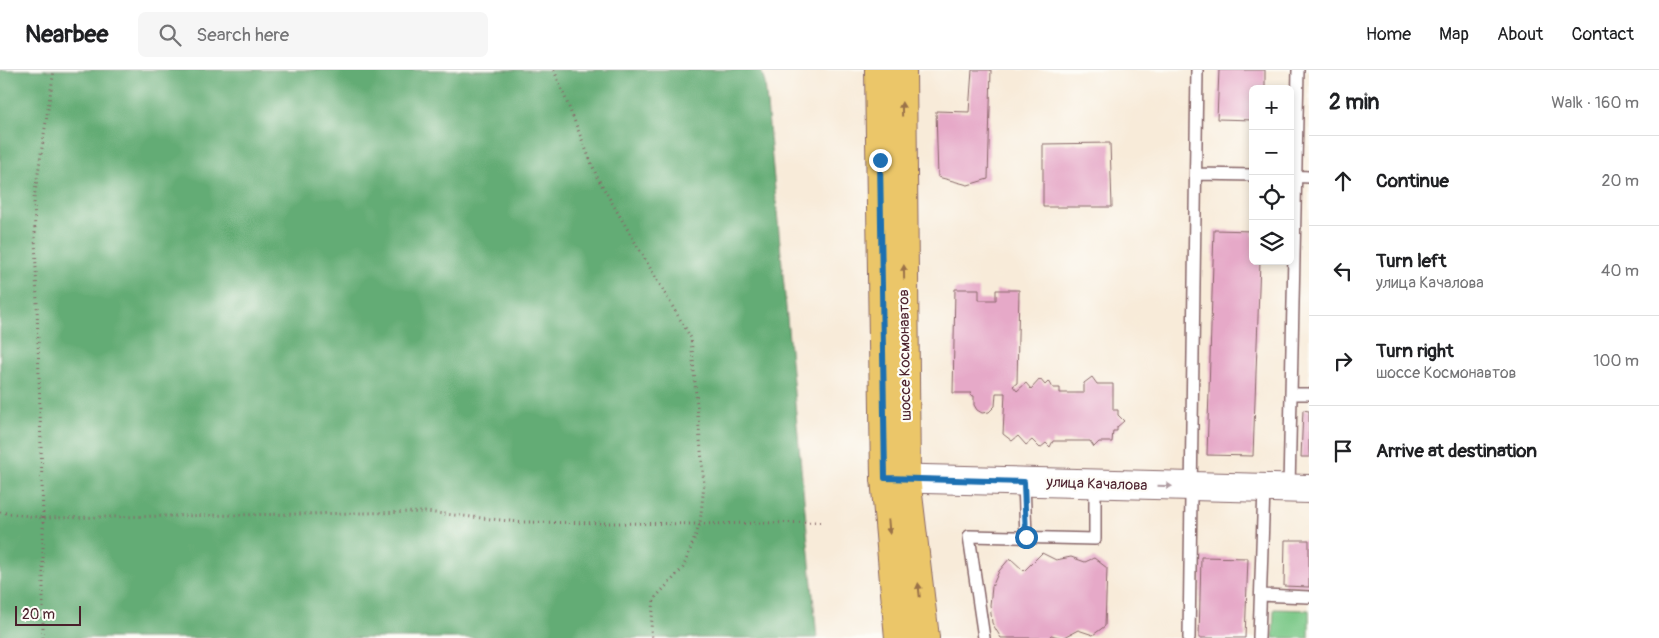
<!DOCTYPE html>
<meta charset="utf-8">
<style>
body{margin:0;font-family:Pangolin,sans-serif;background:#f6f6f6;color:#202124}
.controls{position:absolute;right:15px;top:15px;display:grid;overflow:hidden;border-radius:8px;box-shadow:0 2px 8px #0003}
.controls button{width:45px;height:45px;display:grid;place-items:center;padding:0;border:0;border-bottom:1px solid #e0e0e0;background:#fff;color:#202124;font:25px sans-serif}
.scale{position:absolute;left:15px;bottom:12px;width:66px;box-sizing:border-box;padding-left:5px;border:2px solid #4a1f2b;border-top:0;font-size:14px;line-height:18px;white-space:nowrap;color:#4a1f2b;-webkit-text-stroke:4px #fdfcf7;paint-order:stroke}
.stop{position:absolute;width:15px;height:15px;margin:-11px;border:4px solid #1f6fb2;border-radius:50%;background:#fff}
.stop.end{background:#1f6fb2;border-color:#fff;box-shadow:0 1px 5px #0008}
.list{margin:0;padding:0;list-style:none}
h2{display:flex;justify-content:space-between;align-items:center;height:65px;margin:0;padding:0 20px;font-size:21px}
h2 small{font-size:16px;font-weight:400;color:#757577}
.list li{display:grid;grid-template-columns:32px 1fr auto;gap:15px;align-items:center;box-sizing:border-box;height:90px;padding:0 20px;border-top:1px solid #e0e0e0}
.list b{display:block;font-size:19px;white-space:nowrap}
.list p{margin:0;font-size:16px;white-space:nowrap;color:#757577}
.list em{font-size:16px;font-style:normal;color:#757577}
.icon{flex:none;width:28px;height:28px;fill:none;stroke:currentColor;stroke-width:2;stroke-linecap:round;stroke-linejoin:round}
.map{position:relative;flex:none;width:1309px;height:568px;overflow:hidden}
header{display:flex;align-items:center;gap:30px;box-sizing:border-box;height:70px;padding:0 25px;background:#fff;border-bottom:1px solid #e0e0e0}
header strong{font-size:24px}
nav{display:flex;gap:28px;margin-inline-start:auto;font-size:18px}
.search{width:350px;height:45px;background:#f6f6f6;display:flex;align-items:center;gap:12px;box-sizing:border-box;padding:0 18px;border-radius:8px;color:#757577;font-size:19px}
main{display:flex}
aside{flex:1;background:#fff}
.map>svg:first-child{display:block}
.green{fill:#7ac887;stroke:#627459}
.forest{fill:#63ac74;stroke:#566650}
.building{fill:#e6a9c8}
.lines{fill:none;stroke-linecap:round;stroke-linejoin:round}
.service-casing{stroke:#876668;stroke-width:14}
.tertiary-casing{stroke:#876668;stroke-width:30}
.primary-casing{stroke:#876668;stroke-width:30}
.path{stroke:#876668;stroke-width:3;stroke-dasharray:1 4;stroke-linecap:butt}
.service{stroke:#fff;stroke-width:11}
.tertiary{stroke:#fff;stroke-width:28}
.primary{stroke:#ebc669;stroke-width:28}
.oneway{fill:#9a724a}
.oneway2{fill:#ae9aa0}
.route{stroke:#1f6fb2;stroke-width:6}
.labels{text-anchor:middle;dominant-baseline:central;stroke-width:4.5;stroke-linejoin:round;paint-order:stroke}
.street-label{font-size:15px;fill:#4a1f2b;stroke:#fdfcf7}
</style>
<header>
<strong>Nearbee</strong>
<div class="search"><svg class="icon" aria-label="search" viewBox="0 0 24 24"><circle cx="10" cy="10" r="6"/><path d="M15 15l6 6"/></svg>Search here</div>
<nav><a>Home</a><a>Map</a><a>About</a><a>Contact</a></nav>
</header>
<main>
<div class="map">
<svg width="1309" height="568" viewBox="0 0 1309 568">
<rect width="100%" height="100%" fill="#fdfcf7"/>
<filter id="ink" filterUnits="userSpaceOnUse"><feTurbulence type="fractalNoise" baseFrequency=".02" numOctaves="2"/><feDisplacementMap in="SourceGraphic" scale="10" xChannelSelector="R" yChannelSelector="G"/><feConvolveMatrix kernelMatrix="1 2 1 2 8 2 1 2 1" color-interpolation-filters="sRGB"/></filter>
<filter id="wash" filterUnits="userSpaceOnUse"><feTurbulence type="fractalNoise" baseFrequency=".0096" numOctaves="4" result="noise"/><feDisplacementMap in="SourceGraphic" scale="20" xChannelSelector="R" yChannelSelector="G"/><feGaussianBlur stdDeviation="1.12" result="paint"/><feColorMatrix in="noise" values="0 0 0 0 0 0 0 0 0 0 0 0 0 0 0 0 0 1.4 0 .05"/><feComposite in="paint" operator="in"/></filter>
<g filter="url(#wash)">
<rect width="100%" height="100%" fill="#f8ebd9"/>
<path class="green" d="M1274 539 1309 540V568H1273Z"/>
<path class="forest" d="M0 0H761L765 13 817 568H0Z"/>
<g id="blocks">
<path class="building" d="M972 0H991L988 109 968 115 938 107 936 41 969 42Z
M1219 0H1265V19H1253V50L1217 49Z
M1110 73 1112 137H1043V74Z
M1214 160 1253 161V191H1260L1253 386 1207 385Z
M955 219H979V230H996V220H1019L1017 313 1013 316 1017 321 1026 313 1031 319 1040 309 1045 315 1049 311 1053 318H1060V323H1084V313L1092 307 1097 314H1113V340H1118V345L1124 351 1117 357V361H1113L1112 372H1099L1094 377 1090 371H1053L1050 377 1046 373 1040 378 1032 370 1026 375 1018 366 1012 371 1003 364 1005 323H996L995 336 989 342 982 343 977 340 974 335V326L970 325 971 323H953Z
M1303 340 1309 341V387H1301Z
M1285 470H1309V517L1284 516Z
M1042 483 1056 490 1071 487 1085 492 1094 488 1107 498 1105 556 1093 565 1078 560 1063 568 1051 565 1049 568H1001L992 553 990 535 992 517 999 501 1010 488 1024 501Z
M1201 487 1248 488 1245 568H1199Z"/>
</g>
</g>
<g filter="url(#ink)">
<use href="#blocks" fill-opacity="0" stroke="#876668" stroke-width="1"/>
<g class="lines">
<defs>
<path id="service" d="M1196 104 1253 105
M1290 106 1309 107
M1291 324H1309
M1024 412 1026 467
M1289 418 1298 0
M1261 525 1309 527
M984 568 969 466 1095 469V414
M1189 568 1197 0
M1259 568 1264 418"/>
<path id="tertiary" d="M885 408 1309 419"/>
<path id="primary" d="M879 0 885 408 899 568
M902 0 906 408 925 568"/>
</defs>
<use href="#service" class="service-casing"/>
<use href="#tertiary" class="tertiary-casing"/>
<use href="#primary" class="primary-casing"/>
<path class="path" d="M554 0 597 107 691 268 704 414 700 454 683 498 654 529 651 559 652 568
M0 442 43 448 426 442 519 452 700 454 820 452
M43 568V448L34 129 54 0"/>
<use href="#service" class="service"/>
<use href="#tertiary" class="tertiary"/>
<use href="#primary" class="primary"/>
</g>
<defs><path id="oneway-solid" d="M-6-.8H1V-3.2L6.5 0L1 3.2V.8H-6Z" transform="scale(1.25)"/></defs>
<g class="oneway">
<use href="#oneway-solid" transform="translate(902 39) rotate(-91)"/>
<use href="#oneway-solid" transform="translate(904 202) rotate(-91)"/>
<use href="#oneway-solid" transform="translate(889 457) rotate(85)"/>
<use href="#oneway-solid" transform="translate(919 520) rotate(-96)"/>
</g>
<use class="oneway2" href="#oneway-solid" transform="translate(1165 416) rotate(2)"/>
</g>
<g class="lines" filter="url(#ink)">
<path class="route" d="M880 90 885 408 1024 412 1026 467"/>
</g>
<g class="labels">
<g class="street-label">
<text transform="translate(905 285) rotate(-91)">шоссе Космонавтов</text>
<text transform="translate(1097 414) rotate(2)">улица Качалова</text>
</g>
</g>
</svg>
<div class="controls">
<button>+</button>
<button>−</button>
<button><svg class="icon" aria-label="locate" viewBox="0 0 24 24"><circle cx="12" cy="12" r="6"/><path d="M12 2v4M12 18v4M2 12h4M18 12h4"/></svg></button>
<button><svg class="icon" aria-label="layers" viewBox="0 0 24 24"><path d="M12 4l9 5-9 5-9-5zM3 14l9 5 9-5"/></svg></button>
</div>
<div class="scale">20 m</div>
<div class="stop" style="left:1026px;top:467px"></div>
<div class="stop end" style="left:880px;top:90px"></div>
</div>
<aside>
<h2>2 min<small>Walk · 160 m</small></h2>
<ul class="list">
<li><svg class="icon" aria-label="ahead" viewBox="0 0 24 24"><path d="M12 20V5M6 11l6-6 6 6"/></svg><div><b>Continue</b></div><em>20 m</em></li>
<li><svg class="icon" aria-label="left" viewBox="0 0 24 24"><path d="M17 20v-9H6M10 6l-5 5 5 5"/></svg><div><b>Turn left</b><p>улица Качалова</p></div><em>40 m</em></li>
<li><svg class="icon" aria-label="right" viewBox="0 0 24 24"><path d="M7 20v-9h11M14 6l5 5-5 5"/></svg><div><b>Turn right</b><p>шоссе Космонавтов</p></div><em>100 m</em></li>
<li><svg class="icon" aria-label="arrive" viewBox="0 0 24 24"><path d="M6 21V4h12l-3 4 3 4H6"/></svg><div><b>Arrive at destination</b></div></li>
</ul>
</aside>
</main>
